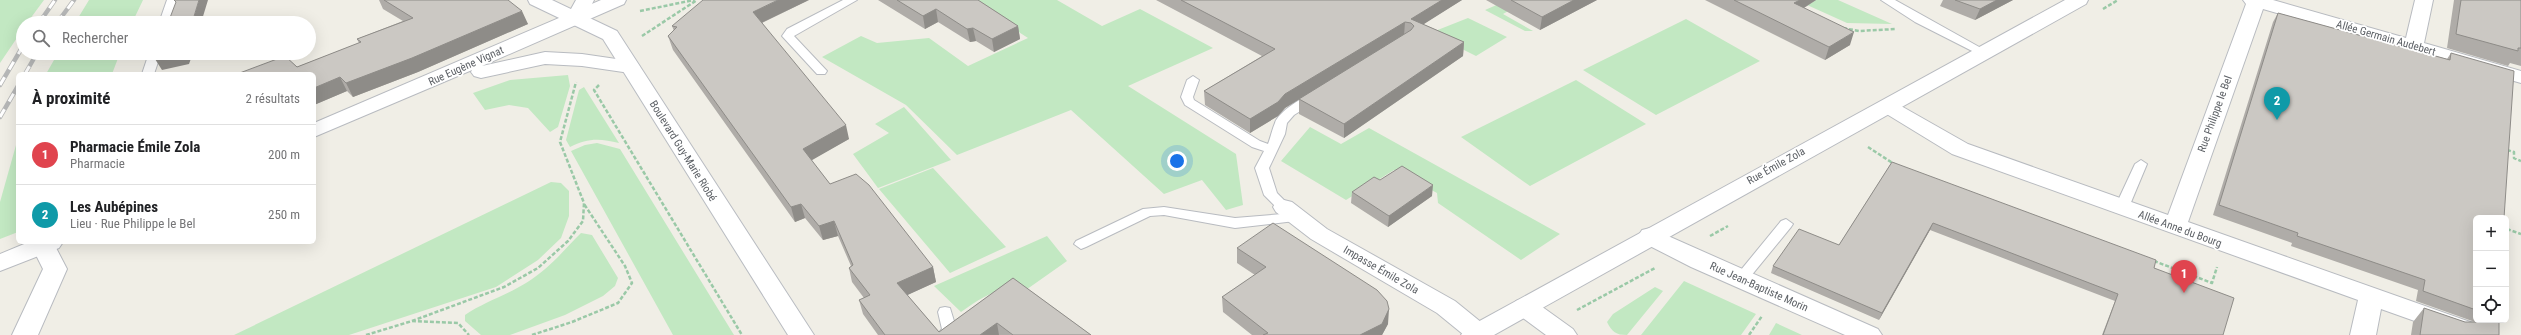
<!DOCTYPE html>
<html lang="fr">
<meta charset="utf-8">
<style>
body{margin:0;font-family:"Roboto Condensed",sans-serif;background:#f2f2f2;color:#202124}
.controls{position:absolute;right:12px;bottom:12px;display:grid;overflow:hidden;border-radius:6px;box-shadow:0 4px 16px #0002}
.controls button{width:36px;height:36px;display:grid;place-items:center;padding:0;border:0;border-bottom:1px solid #e0e0e0;background:#fff;color:#202124;font:20px sans-serif}
.you{position:absolute;left:1177px;top:161px;width:14px;height:14px;margin:-10px;border:3px solid #fff;border-radius:50%;background:#1a73e8;box-shadow:0 0 0 6px #1a73e833}
.badge{display:grid;place-items:center;width:26px;height:26px;border-radius:50%;background:#ee3a2d;color:#fff;font-size:13px;font-weight:700}
.pin{position:absolute;translate:-50% -33px;filter:drop-shadow(0 1px 2px #0008)}
.pin::after{content:'';position:absolute;top:21px;width:14px;height:12px;background:inherit;clip-path:polygon(0 0,100% 0,50% 100%)}
.list{margin:0;padding:0;list-style:none}
h2{display:flex;justify-content:space-between;align-items:center;height:52px;margin:0;padding:0 16px;font-size:17px}
h2 small{font-size:13px;font-weight:400;color:#757577}
.list li{display:grid;grid-template-columns:26px 1fr auto;gap:12px;align-items:center;box-sizing:border-box;height:60px;padding:0 16px;border-top:1px solid #e0e0e0}
.list b{display:block;font-size:15px;white-space:nowrap}
.list p{margin:0;font-size:13px;white-space:nowrap;color:#757577}
.list em{font-size:13px;font-style:normal;color:#757577}
.icon{flex:none;width:22px;height:22px;fill:none;stroke:currentColor;stroke-width:2;stroke-linecap:round;stroke-linejoin:round}
.map{position:relative;flex:none;width:2521px;height:335px;overflow:hidden}
.search{position:absolute;background:#fff;box-shadow:0 4px 16px #0002;left:16px;top:16px;width:300px;height:44px;display:flex;align-items:center;gap:10px;box-sizing:border-box;padding:0 14px;border-radius:22px;color:#757577;font-size:15px}
.panel{position:absolute;background:#fff;box-shadow:0 4px 16px #0002;left:16px;top:72px;width:300px;height:172px;border-radius:6px}
.map>svg:first-child{display:block}
.green{fill:#c2e8c2}
.lines{fill:none;stroke-linecap:round;stroke-linejoin:round}
.service-casing{stroke:#b8bbc0;stroke-width:2}
.minor-casing{stroke:#b8bbc0;stroke-width:2}
.tertiary-casing{stroke:#b8bbc0;stroke-width:2}
.secondary-casing{stroke:#b9bcc2;stroke-width:2}
.path{stroke:#9ac9a7;stroke-width:2.5;stroke-dasharray:4 2;stroke-linecap:butt}
.service{fill:#fff;fill-rule:evenodd}
.minor{fill:#fff;fill-rule:evenodd}
.tertiary{fill:#fff;fill-rule:evenodd}
.secondary{fill:#fff;fill-rule:evenodd}
.rail-casing{stroke:#b6b7b7;stroke-width:4.5}
.rail{stroke:#fff;stroke-width:3;stroke-dasharray:9;stroke-linecap:butt}
.wall{fill:#afaca8}
.shaded-wall{fill:#8e8c88}
.building{fill:#cbc8c3;stroke:#8e8c88}
.labels{text-anchor:middle;dominant-baseline:central;stroke-width:3.5;stroke-linejoin:round;paint-order:stroke}
.street-label{font-size:11px;fill:#5d6166;stroke:#fff}
</style>
<div class="map">
<svg width="2521" height="335" viewBox="0 0 2521 335">
<rect width="100%" height="100%" fill="#f0eee6"/>
<path class="green" d="M0 0H44L27 23H23V29L0 63Z
M89 0H143L132 23H75Z
M980 0H1057L1102 26 1140 9 1213 48 1128 86 1236 154 1243 205 1226 210 1202 180 1164 194 1071 110 957 155 906 105 822 57 861 36 877 43 929 38 968 66 1028 38 973 3Z
M1508 0H1528L1503 14 1533 31H1525L1485 10Z
M1796 0H1838L1892 24 1847 23Z
M1468 18 1507 37 1476 56 1430 33Z
M1686 19 1760 61 1656 115 1583 70Z
M58 53H120L112 74H46Z
M568 75 570 86 558 127 550 132 528 108 509 105 485 110 473 93 510 80Z
M1576 80 1646 124 1530 186 1461 137Z
M584 87 619 143C600 138 587 138 570 147L566 140 579 90Z
M904 107 951 160 878 188 853 154 889 133 875 124Z
M1310 127 1341 144 1369 128 1560 234 1521 260 1438 203 1437 193 1394 170 1346 200 1281 161Z
M18 138V232L0 239V202Z
M597 143 620 149 734 335H673L571 151 585 145Z
M933 168 1006 247 950 273 879 189Z
M551 182 561 183 569 191V216L561 238 538 260 496 287 349 335H234Z
M581 233 592 235 618 278 615 286 603 296 565 315 510 335H481L465 321V315C484 302 507 295 526 283 549 269 563 251 581 233Z
M1047 236 1067 261 1023 292C999 284 980 299 961 312L934 286Z
M1684 281 1756 314 1741 335H1641Z
M1655 287 1663 291 1627 335C1616 335 1612 332 1607 322L1613 314Z
M1776 323 1802 335H1769Z"/>
<g class="lines">
<defs>
<path id="service" d="M167 0H179L171 23H159Z
M843 0H857L794 36 827 71 825 74H817L782 36 787 29Z
M1881 0H1895L1990 53 1988 55H1980L1915 22Z
M149 53H161L154 74H142Z
M1193 76 1199 80 1193 97 1194 100 1260 141 1268 144C1271 136 1272 130 1275 123 1278 112 1308 92 1318 94L1320 97 1318 100 1294 115 1287 123 1285 134 1269 168 1277 193 1291 207 1289 210H1279L1264 195 1255 168 1264 151 1252 147 1185 105 1181 97 1187 80Z
M2141 160 2147 164 2129 207 2127 210H2117L2115 207 2135 164Z
M1164 207 1235 218 1295 213 1302 217 1295 221 1235 228 1164 215 1150 216 1086 247 1081 249 1074 244 1076 241 1143 209Z
M1786 219 1793 224 1791 227 1746 282H1736L1734 279 1736 276 1781 221Z
M945 307 950 308 957 331 955 335H937L942 329 938 312 940 308Z"/>
<path id="minor" d="M576 0H594L583 22H569L566 18Z
M2243 0H2273L2406 38 2415 0H2433L2424 43 2521 71V83L2263 9 2188 222 2490 329 2494 335H2454L2381 309 2376 335H2350L2358 300 1952 154 1880 110 1877 106 1880 102 1887 100 1894 102 1968 144 2168 215 2246 4Z
M1284 200 1292 202 1327 229 1455 301 1487 327 1489 335H1464L1437 313 1311 239 1276 212 1273 207 1276 202Z
M1650 228 1878 329 1882 335H1845L1691 267 1642 242 1638 236 1642 230Z
M33 242H53L67 269 38 335H12L43 269 31 245Z
M1525 298 1534 301 1573 329 1577 335H1546L1516 313 1513 307 1516 301Z"/>
<path id="tertiary" d="M601 0H626L624 4 482 66 545 52 582 54 630 61 637 63 640 67 637 71 630 73 582 66 545 64 481 78 474 76 471 72 472 70 314 137V123Z
M2065 0H2088L2086 4 1494 335H1461L1465 329Z
M29 242H63L59 248 0 271V254Z"/>
<path id="secondary" d="M528 0H552L617 31 814 335H788L603 39 530 4Z"/>
</defs>
<use href="#service" class="service-casing"/>
<use href="#minor" class="minor-casing"/>
<use href="#tertiary" class="tertiary-casing"/>
<use href="#secondary" class="secondary-casing"/>
<path class="path" d="M2103 9 2118 0
M640 11 694 0
M1843 28 1859 31 1896 29
M642 36 697 0
M599 85 594 90 742 335
M1868 147 1894 164
M2507 150 2514 152V158L2521 161
M2506 235 2507 229 2521 234
M1710 236 1728 226
M2154 261 2212 283 2217 267
M1577 310 1655 268
M412 321 504 287 538 268 568 241 583 221 584 203 560 142 576 82
M366 335 412 321 458 323 469 335
M532 335 572 322 618 303 632 283 625 266 584 204
M1749 335 1762 316"/>
<use href="#service" class="service"/>
<use href="#minor" class="minor"/>
<use href="#tertiary" class="tertiary"/>
<use href="#secondary" class="secondary"/>
<defs>
<path id="rail" d="M39 23 55 0
M57 23 74 0
M25 74 37 53
M0 85 23 46
M0 117 18 86"/>
</defs>
<use href="#rail" class="rail-casing"/>
<use href="#rail" class="rail"/>
</g>
<path class="wall" d="M379 0H508L528 24 418 72 353 97 347 91 314 105V74L297 67 359 43 357 39 403 21 383 9Z
M809 0 762 23 849 139 811 160 830 184 933 267 936 282 907 295 939 332 1013 278 1091 335H878L863 314 859 300 864 298 852 282 849 268 851 266 838 236 823 240 805 218 795 222 673 50 668 36 674 31 672 26Z
M878 0H978L1018 26 1020 39 994 52 976 41 970 42 938 22 925 29Z
M1156 0H1462L1423 24 1464 42 1463 56 1344 138 1299 114V99L1310 92 1285 108 1278 116 1250 133 1205 105 1204 91 1262 56Z
M1486 0H1597L1540 30Z
M1705 0H1816L1804 8 1850 45 1825 60Z
M1943 0H2013L1975 20 1940 6Z
M2454 0H2521V66L2510 63 2508 66 2447 48Z
M2278 13 2447 59 2451 53 2476 218V320H2494L2493 322 2499 335H2411L2413 322 2424 308 2465 322H2475L2416 301 2418 290 2291 246 2292 243 2213 215 2273 22Z
M1892 162 2154 268 2223 335H2102L2115 301 1930 230 1879 320 1771 273 1773 266 1839 245Z
M1352 192 1432 196 1388 227 1351 203Z
M1237 248 1388 324 1382 335H1252L1223 312 1222 297 1255 275 1237 263Z"/>
<path class="shaded-wall" d="M199 0H208L201 23H192Z
M778 0H809L757 25 753 12Z
M1442 0H1462L1413 31 1414 26 1411 19Z
M1574 0H1597L1540 30 1542 17Z
M1800 0H1816L1791 16 1794 3Z
M1997 0H2013L1975 20 1980 9Z
M936 9 938 22 925 29 923 16Z
M522 11 528 24 418 72 353 97 346 83Z
M1405 22 1404 36 1285 108 1278 116 1250 133V119L1285 94Z
M1018 26 1020 39 994 52 992 39Z
M973 28 976 41 970 42 967 29Z
M1854 32 1850 45 1825 60 1829 47Z
M1464 42 1463 56 1344 138V124Z
M183 53H193L189 64 162 70 155 59Z
M340 77 347 91 314 105V88Z
M846 125 849 139 807 163 803 149Z
M1433 185 1432 196 1388 227 1389 216Z
M801 204 805 218 795 222 791 207Z
M834 221 838 236 823 240 819 226Z
M1933 223 1930 230 1879 320 1882 313Z
M933 267 936 282 901 298 897 283Z
M1389 309 1388 324 1382 335H1360Z
M997 323 999 335H980Z"/>
<path class="building" d="M174 0H199L192 23H168L176 2Z
M384 0H508L522 11 412 58 346 83 340 77 314 88V74H237L285 56 297 67 361 42 357 39 413 18Z
M703 0H778L753 12 846 125 803 149 830 184 856 174 869 185 933 267 897 283 939 332 1013 278 1091 335H1013L997 323 980 335H885L859 300 870 295 849 268 853 265 834 221 819 226 801 204 791 207 668 36 677 27 672 26Z
M897 0H978L1018 26 992 39 973 28 967 29 936 9 923 16Z
M1181 0H1442L1411 19 1464 42 1344 124 1299 99 1411 30 1414 26 1411 23 1405 22 1285 94 1278 102 1250 119 1204 91 1275 49Z
M1511 0H1574L1542 17Z
M1734 0H1800L1794 3 1854 32 1829 47Z
M1955 0H1997L1980 9Z
M2461 0H2521V48H2518V51L2456 34Z
M2278 13 2450 60 2451 53 2514 71 2504 218H2476V310L2423 291 2425 280 2297 236 2298 233 2219 205Z
M157 53H183V54L155 59Z
M1892 162 2156 260 2154 268 2234 298 2223 335H2103L2118 294 1933 223 1882 313 1773 266 1799 229 1839 245Z
M1402 166 1433 185 1389 216 1352 192 1374 177 1380 180Z
M1273 223 1377 290 1387 301 1389 309 1382 324 1360 335H1263L1268 333 1222 297 1266 267 1237 248Z
M2424 308 2465 322H2499V335H2420Z"/>
<g class="labels">
<g class="street-label">
<text transform="translate(2386 38) rotate(16)">Allée Germain Audebert</text>
<text transform="translate(466 66) rotate(-24)">Rue Eugène Vignat</text>
<text transform="translate(2215 114) rotate(-70)">Rue Philippe le Bel</text>
<text transform="translate(683 151) rotate(58)">Boulevard Guy-Marie Riobé</text>
<text transform="translate(1776 166) rotate(-29)">Rue Émile Zola</text>
<text transform="translate(2180 229) rotate(20)">Allée Anne du Bourg</text>
<text transform="translate(1381 270) rotate(30)">Impasse Émile Zola</text>
<text transform="translate(1759 287) rotate(24)">Rue Jean-Baptiste Morin</text>
</g>
</g>
</svg>
<div class="controls">
<button>+</button>
<button>−</button>
<button><svg class="icon" aria-label="locate" viewBox="0 0 24 24"><circle cx="12" cy="12" r="6"/><path d="M12 2v4M12 18v4M2 12h4M18 12h4"/></svg></button>
</div>
<div class="you"></div>
<div class="pin badge" style="left:2184px;top:293px;background:#e0444e">1</div>
<div class="pin badge" style="left:2277px;top:120px;background:#0f9aa8">2</div>
<div class="search"><svg class="icon" aria-label="search" viewBox="0 0 24 24"><circle cx="10" cy="10" r="6"/><path d="M15 15l6 6"/></svg>Rechercher</div>
<section class="panel">
<h2>À proximité<small>2 résultats</small></h2>
<ul class="list">
<li><span class="badge" style="background:#e0444e">1</span><div><b>Pharmacie Émile Zola</b><p>Pharmacie</p></div><em>200 m</em></li>
<li><span class="badge" style="background:#0f9aa8">2</span><div><b>Les Aubépines</b><p>Lieu · Rue Philippe le Bel</p></div><em>250 m</em></li>
</ul>
</section>
</div>
